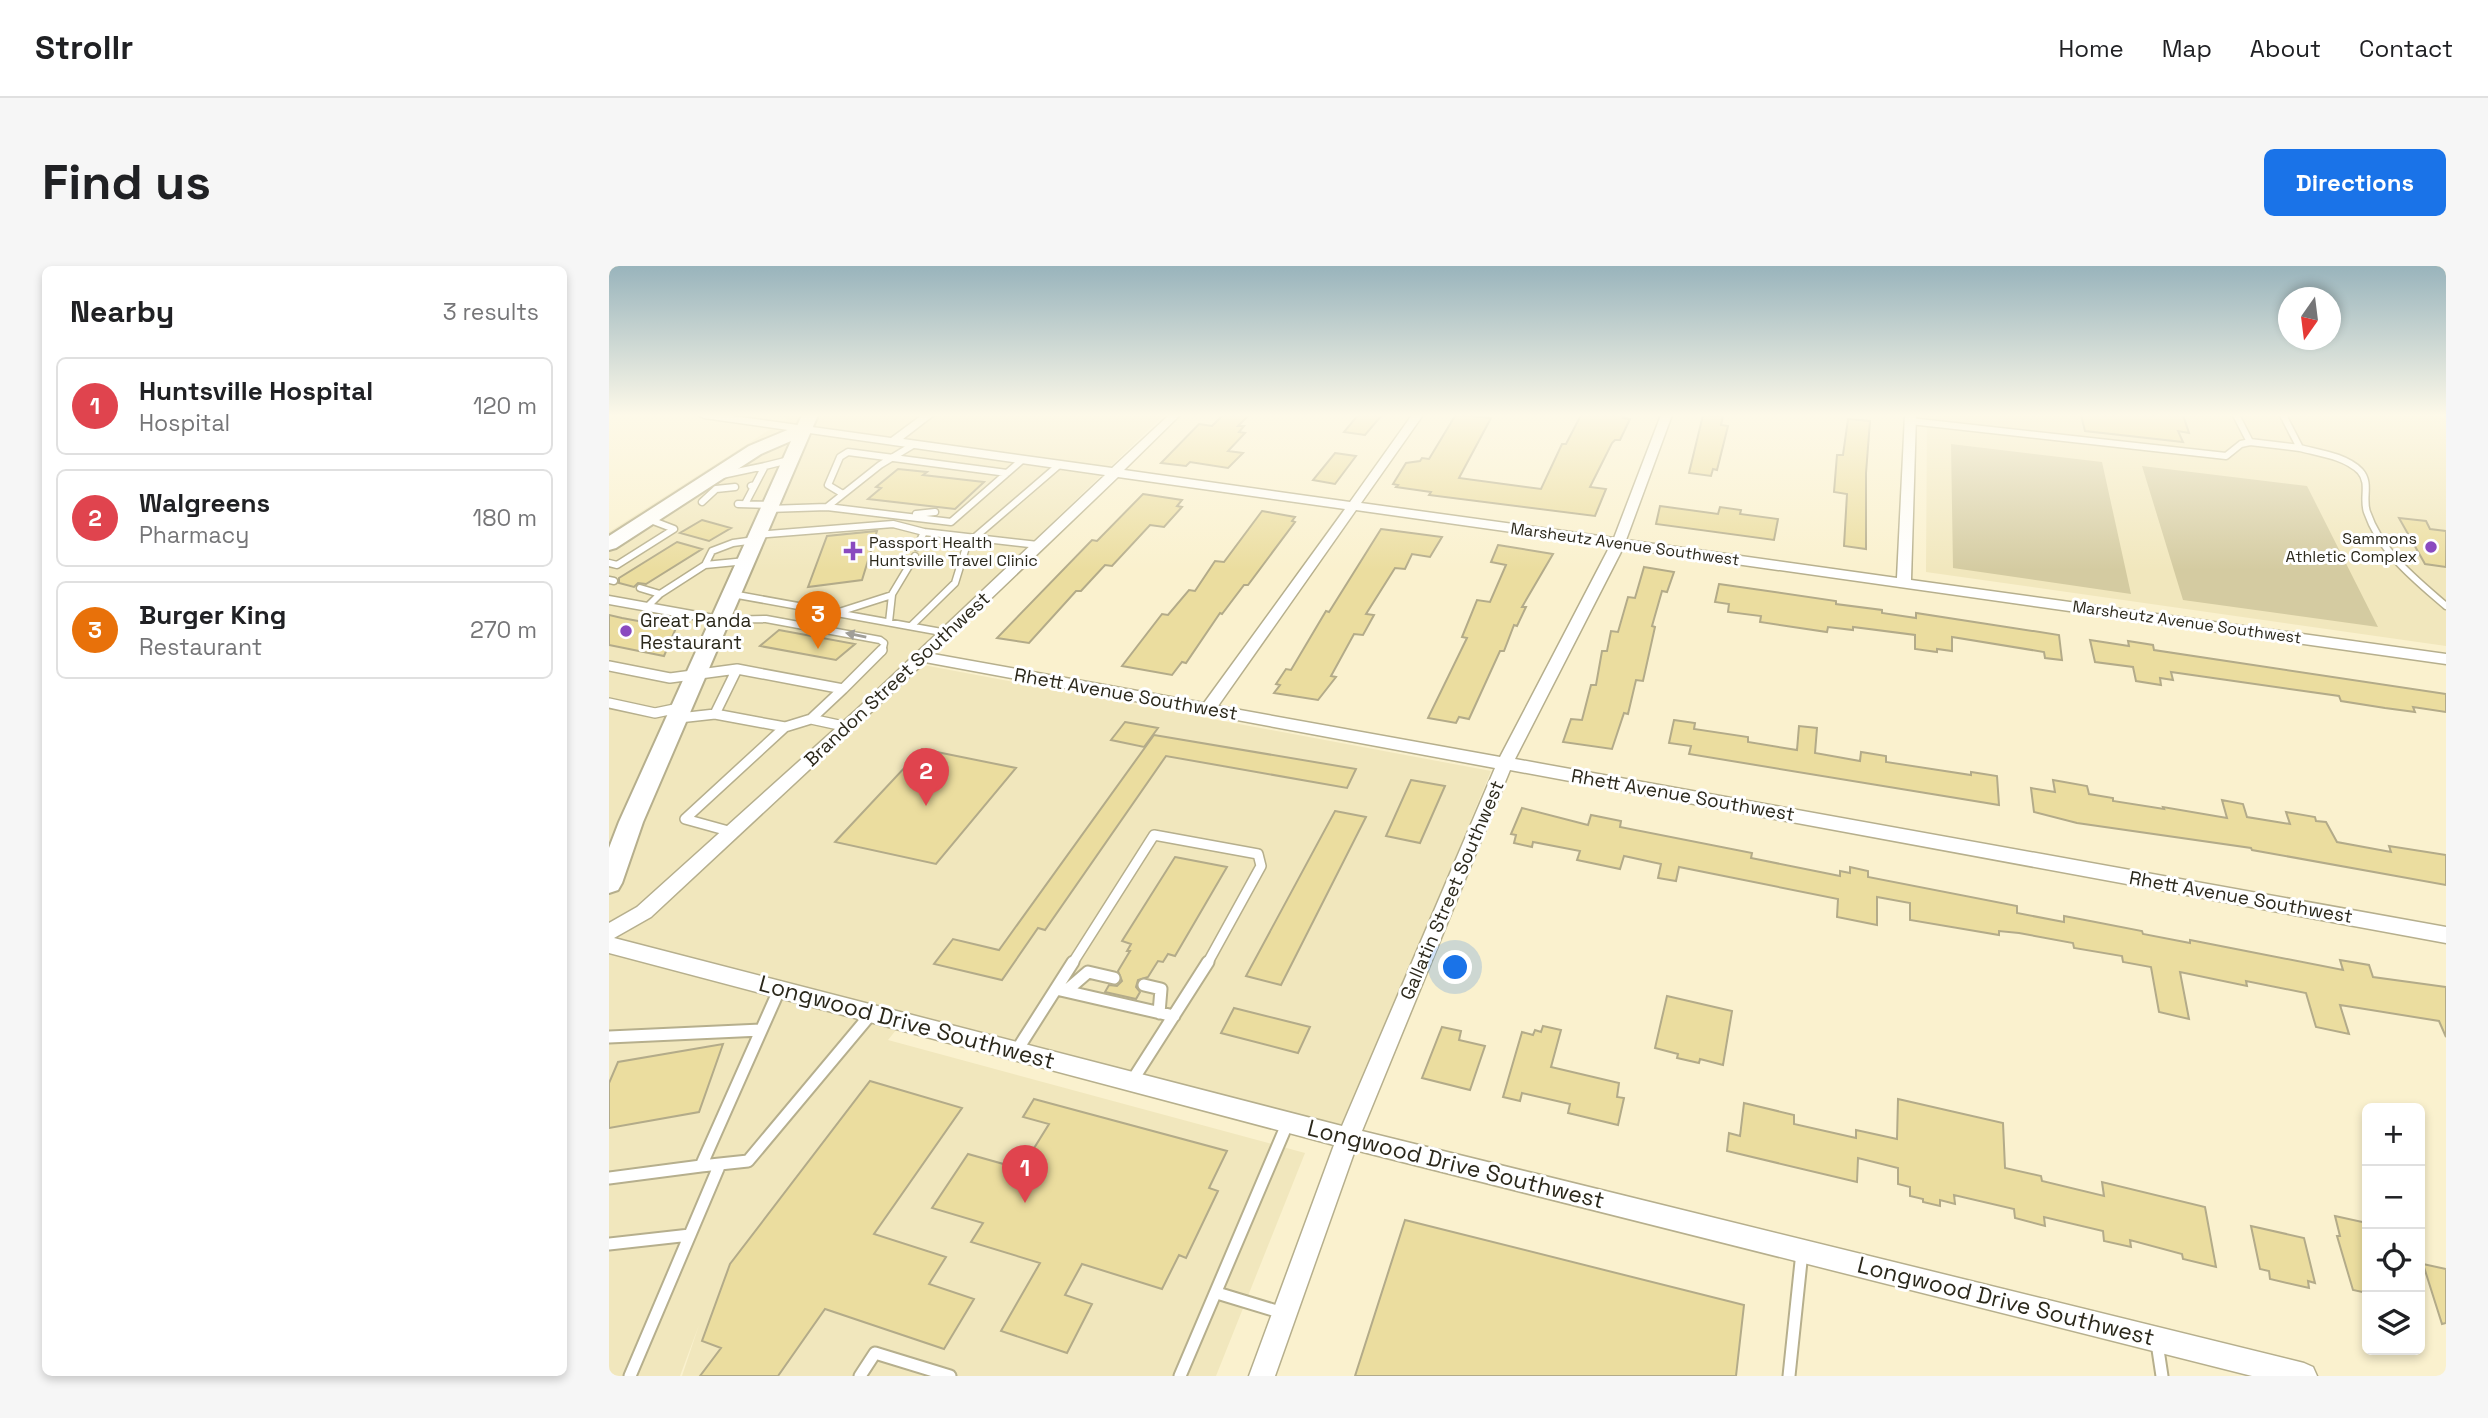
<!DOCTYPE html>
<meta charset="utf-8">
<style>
body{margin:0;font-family:"Space Grotesk",sans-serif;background:#f6f6f6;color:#202124}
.controls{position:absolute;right:21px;bottom:21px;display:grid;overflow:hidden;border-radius:10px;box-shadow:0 4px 10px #0003}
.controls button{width:63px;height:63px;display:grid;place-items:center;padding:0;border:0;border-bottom:2px solid #e0e0e0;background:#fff;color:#202124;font:35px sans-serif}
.compass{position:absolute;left:1669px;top:21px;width:63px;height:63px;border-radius:50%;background:#fff;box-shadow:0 4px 10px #0003;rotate:194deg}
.you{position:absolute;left:847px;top:702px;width:24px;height:24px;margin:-18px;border:5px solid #fff;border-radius:50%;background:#1a73e8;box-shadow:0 0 0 10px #1a73e833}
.badge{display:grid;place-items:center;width:46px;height:46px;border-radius:50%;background:#1a73e8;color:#fff;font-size:23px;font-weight:700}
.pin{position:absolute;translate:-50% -58px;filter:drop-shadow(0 2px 4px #0008)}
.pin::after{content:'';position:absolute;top:37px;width:24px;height:21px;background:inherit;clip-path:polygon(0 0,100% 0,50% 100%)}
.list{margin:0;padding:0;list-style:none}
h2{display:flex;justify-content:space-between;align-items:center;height:91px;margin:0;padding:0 28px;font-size:30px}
h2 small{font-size:23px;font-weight:400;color:#757577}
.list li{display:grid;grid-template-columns:46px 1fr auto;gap:21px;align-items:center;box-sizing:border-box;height:98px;margin:0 14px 14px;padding:0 14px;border:2px solid #e0e0e0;border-radius:10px}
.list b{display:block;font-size:26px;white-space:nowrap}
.list p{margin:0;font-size:23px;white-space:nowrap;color:#757577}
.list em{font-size:23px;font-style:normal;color:#757577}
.icon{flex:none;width:38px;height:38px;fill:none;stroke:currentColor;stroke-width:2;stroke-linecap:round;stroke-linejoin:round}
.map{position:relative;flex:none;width:1837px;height:1110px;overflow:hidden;border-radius:10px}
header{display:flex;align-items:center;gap:42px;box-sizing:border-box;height:98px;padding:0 35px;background:#fff;border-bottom:2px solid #e0e0e0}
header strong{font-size:33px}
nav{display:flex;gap:38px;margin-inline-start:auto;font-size:24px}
.intro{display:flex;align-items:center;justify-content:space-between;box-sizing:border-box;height:168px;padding:0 42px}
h1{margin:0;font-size:49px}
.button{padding:18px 32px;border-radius:10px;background:#1a73e8;color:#fff;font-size:24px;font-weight:700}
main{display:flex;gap:42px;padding:0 42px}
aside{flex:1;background:#fff;border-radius:10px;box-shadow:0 4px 10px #0003}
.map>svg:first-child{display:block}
.built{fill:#f1e7bd}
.green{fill:#d4cba1}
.building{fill:#ebdd9f;stroke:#b3ab89;stroke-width:2}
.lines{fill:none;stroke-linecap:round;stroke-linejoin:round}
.lane-far2-casing{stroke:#b6af8d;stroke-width:9}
.lane-far1-casing{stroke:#b6af8d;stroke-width:12}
.lane-casing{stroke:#b6af8d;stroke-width:15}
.street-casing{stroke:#b6af8d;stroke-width:3}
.secondary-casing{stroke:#b6af8d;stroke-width:4}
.lane-far2{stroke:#fff;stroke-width:6}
.lane-far1{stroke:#fff;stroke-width:9}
.lane{stroke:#fff;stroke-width:11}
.street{fill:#fff;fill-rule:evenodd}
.secondary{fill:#fff;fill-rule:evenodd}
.oneway{fill:#a09e98}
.poi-dot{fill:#8a4abf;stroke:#fff;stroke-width:2.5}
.labels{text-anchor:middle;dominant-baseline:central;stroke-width:6;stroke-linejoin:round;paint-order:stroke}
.far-poi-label{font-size:16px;fill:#2b281b;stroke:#fff;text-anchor:end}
.far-street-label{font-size:16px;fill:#2b281b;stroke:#fff}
.poi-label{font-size:19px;fill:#2b281b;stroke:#fff;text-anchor:start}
.street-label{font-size:19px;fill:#2b281b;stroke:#fff}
.near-street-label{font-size:23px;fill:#2b281b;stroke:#fff}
</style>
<header>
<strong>Strollr</strong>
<nav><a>Home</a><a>Map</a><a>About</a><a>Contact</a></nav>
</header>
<div class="intro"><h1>Find us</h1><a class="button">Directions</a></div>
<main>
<aside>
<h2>Nearby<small>3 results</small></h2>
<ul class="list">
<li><span class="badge" style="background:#e0444e">1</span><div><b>Huntsville Hospital</b><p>Hospital</p></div><em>120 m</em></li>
<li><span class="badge" style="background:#e0444e">2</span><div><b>Walgreens</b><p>Pharmacy</p></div><em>180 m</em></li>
<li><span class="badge" style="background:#e8710a">3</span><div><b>Burger King</b><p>Restaurant</p></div><em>270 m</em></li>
</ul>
</aside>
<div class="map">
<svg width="1837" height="1110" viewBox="0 0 1837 1110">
<rect width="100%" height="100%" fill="#faf1ce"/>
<path class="built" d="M157 149H555L298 396 882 505 735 862 300 748 279 774 696 887 607 1110H73L90 1059 71 1110H0V266L179 152Z
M1318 149H1837V380L1317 306Z"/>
<path class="green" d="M1342 178 1493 196 1522 328 1344 302Z
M1533 200 1698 220 1769 361 1574 334Z"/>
<path class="building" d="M614 149H640L629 160H635L630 166 636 167 619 185 634 187 619 202 581 196 577 200 552 197 590 158 603 160Z
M749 149H773L756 169 735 166Z
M853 149 882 152 850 212 932 223 953 178H957L972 149H1015L1014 152 1021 153 1011 174H1006L1003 177 981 221 997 223 986 250 820 229 822 226 787 221 789 219 784 218 797 197 811 195 813 192 820 193 846 150Z
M1094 149 1114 150 1112 159 1119 160 1108 204 1104 203 1102 210 1080 207Z
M1472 149H1574L1580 167 1569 165 1574 176 1476 165Z
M1239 153 1261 155 1257 207V283L1235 280 1238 228 1225 226 1228 189H1234Z
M726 187 747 190 726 218 704 214Z
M289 203 318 206 314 209 375 216 346 243 259 233 272 222 267 221Z
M534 228 573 234 568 240 573 241 555 261 541 259 503 300 496 299 472 325H467L420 377 388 372 483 274 488 275Z
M1051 240 1109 248 1111 241 1132 244 1131 248 1169 253 1165 274 1047 258Z
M653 245 686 251 683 255 686 256 639 319H635L613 348 611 347 577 397 573 396 563 409 513 400 553 348 559 349 580 324 586 325 606 295 615 296Z
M1790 252 1817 255 1821 263 1837 265V301L1816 298Z
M93 254 122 262 100 275 71 267Z
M772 263 833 271 821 291 803 288 796 303 786 302 757 348 765 349 754 369 745 368 722 410 727 411 709 434 665 427 671 419 667 418 677 403 682 404 717 345 720 346Z
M268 265 253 314 199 321 218 270Z
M68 276 93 283 37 318 29 317 25 321 10 317V312Z
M889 279 944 288 913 341H917L908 360 905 359 895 385H891L860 453 850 451 847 457 819 452 858 372 853 371 868 334 881 336 897 299 882 296Z
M1035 301 1065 306 1058 326 1053 325 1043 360 1046 361 1034 415 1027 414 1019 448 1015 447 1003 483 954 476 962 453 973 454 982 419H987L993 385H998L1002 365 1009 366 1019 331 1026 332Z
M1110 318 1227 335V338L1273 344V347L1307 352V347L1450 369 1453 394 1436 392 1435 386 1343 371V385L1328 383V386L1306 383V369L1244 361V364L1219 361 1218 366 1151 356 1152 350 1119 346 1120 338 1106 336Z
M0 349 13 352 67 362 55 390 0 379Z
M170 364 246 378 227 394 151 380Z
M1481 374 1520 380 1519 375 1544 379 1545 384 1837 428V446L1804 441 1806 446 1776 442 1732 435 1730 430 1562 406 1564 414 1551 412 1552 419 1527 415 1524 401 1486 396Z
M1065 454 1086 457 1085 463 1139 471V476L1188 484 1190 460 1208 462 1206 487 1251 495 1252 486 1277 490V496L1362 509V506L1388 510 1390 539 1080 488 1082 480 1060 477Z
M516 456 549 462 535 481 502 474Z
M545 469 747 503 738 522 557 490 436 664 429 662 393 714 325 698 344 673 390 684Z
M313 483 407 502 327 598 226 576Z
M802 514 836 520 811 577 777 570Z
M1444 514 1478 520 1480 528 1504 532V535L1555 543 1554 541 1618 552 1613 534 1634 538 1638 551 1681 558 1677 546 1706 551 1707 555 1717 556 1728 576 1782 586 1780 580 1837 589V619L1643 584 1642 582 1468 557 1425 546 1422 522 1446 526Z
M913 542 979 559 982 549 1012 555 1011 561 1143 587 1142 592 1231 610V605L1241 607V601L1259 605V611L1408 640V647L1455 656V650L1476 654 1533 665 1534 668 1581 677V674L1734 704 1731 694 1760 699 1764 711 1837 721V771L1830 755 1731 739 1740 768 1707 761 1697 727 1637 715 1638 720 1571 706 1580 753 1550 746 1542 701 1514 696 1513 690 1465 682 1464 677 1410 667 1390 665V669L1301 654V637L1268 631V659L1228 651 1229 633 1070 601 1067 615 1049 612 1052 598 1015 590 1011 603 968 594 971 585 924 576 923 581 905 577 907 569 902 568Z
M726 545 757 551 672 719 637 710Z
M566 591 618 601 566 690 559 688 554 696 549 695 539 711 529 714 527 721 531 726 527 733 496 726 500 719 508 720 513 715 509 705 521 685H518L522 678 513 675Z
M1058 730 1123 745 1114 799 1091 793 1090 797 1068 792 1069 788 1046 782Z
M625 742 701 761 689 787 612 767Z
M934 760 952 764 942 801 1010 817 1008 831 1015 832 1009 859 959 847 961 838 913 827 911 835 894 831 913 766 924 769 926 764 932 766Z
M833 761 852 765 850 774 876 780 861 824 813 812Z
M114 778 90 846 0 862V817L9 796Z
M261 815 353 842 265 968 337 991 320 1018 365 1033 335 1083 216 1043 169 1110H91L112 1082 93 1075 121 998Z
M425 833 618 885 600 922 609 925 577 992 570 989 553 1023 473 998 456 1029 483 1038 458 1087 392 1065 431 997 362 976 374 957 323 942 359 888 412 903 440 858 414 851Z
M1289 833 1394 857 1396 902 1432 910 1433 915 1495 930 1493 916 1596 941 1607 1001 1574 993 1573 988 1521 974 1522 981 1495 975 1494 965 1435 951 1436 960 1406 952 1405 943 1345 929 1346 938 1331 934V940L1314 936V933L1301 930V921L1289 918V902L1249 892 1248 916 1118 885 1120 867 1131 870 1135 837 1185 849V858L1247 872V864L1288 873Z
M1726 950 1758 957V1027L1744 1024 1728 970H1731Z
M796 954 1135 1039 1127 1110H746Z
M1642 960 1695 972 1706 1017 1699 1015 1700 1022 1661 1013 1660 1005 1651 1003Z
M1814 998 1837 1003V1057L1833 1058Z"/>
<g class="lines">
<defs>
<path id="lane-far2" d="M1627 149 1641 176 1691 182
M1674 149 1691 182C1710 187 1736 190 1751 205 1762 217 1753 232 1758 246 1772 287 1806 313 1837 340
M1301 155 1617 190 1632 178 1641 176
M304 179 271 199 218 241 342 256 413 194
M156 200 180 194
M113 209 156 200 146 219
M234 228 219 219 231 191 239 186 398 207
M93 236 107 223 126 221
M129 238 161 239
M136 238 146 219 142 220
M159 243 218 241
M307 248 326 246
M315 266 429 279
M148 269 284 258 315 266 308 281
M0 297 8 299 65 263 39 253
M96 299 103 285 124 277 146 274
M0 314 5 315
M31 322 51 328 38 341
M51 328 96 299 137 295
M123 328 338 367
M282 330 306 290
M230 346 283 329 280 356
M112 354 157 353 271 374 275 377 273 386
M302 360 346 317 358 278 450 199"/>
<path id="lane-far1" d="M0 400 61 412 128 403 234 423 202 453
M234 423 273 384
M0 437 46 447 70 442
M106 448 128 403
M70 452 106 448 176 461 76 553 123 566
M176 461 202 453 239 461
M463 698 545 569 649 588 652 600 598 698"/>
<path id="lane" d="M535 719 552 723 550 747
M171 722 92 900 139 895 262 748
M447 723 565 750
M457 725 479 706 505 712
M0 771 152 764
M408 784 464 696
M523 815 599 696
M0 912 92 900
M0 978 81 969
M608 1027 674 1047
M1548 1077 1553 1110
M21 1110 111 898
M251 1110 266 1087 341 1110
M571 1110 679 856
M1180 1110 1193 986"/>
<path id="street" d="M89 149H117L282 172 313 149H325L294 173 503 202 560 149H571L515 204 741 236 803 149H814L752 237 1005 272 1052 149H1063L1017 274 1288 312 1296 149H1307L1302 314 1837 388V398L1014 282 906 493 1837 661V677L901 504 753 865 1695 1097 1704 1101 1708 1110H1643L746 884 666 1110H640L725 879 0 687V657L28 641 247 444 496 209 95 152ZM509 211 736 243 595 437 324 388ZM747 244 1001 280 891 491 609 440ZM316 396 886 502 733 860 5 672 42 651Z
M0 330 111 350 118 354 111 358 0 338Z"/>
<path id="secondary" d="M193 149H209L34 556 13 617 9 624 0 627V582L10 556 182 175 152 188 7 282 0 284V270L140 180 188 160Z"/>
</defs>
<use href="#lane-far2" class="lane-far2-casing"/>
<use href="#lane-far1" class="lane-far1-casing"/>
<use href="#lane" class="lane-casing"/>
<use href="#street" class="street-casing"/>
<use href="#secondary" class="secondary-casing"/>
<use href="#lane-far2" class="lane-far2"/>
<use href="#lane-far1" class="lane-far1"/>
<use href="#lane" class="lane"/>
<use href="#street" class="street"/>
<use href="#secondary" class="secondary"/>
</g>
<defs><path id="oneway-solid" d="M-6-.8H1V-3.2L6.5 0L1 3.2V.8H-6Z" transform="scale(1.75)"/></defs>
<use class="oneway" href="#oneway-solid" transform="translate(247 369) rotate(-169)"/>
<linearGradient id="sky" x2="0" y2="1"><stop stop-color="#99b4bc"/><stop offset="0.49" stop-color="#fdf9e9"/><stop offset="1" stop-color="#fdf9e9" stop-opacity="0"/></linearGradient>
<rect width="1837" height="304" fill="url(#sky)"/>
<g class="poi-dot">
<circle cx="1822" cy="281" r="7"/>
<path d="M240.5 274.5h7v7h7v7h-7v7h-7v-7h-7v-7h7z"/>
<circle cx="17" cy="365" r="7"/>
</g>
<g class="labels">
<g class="far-poi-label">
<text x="1808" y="272">Sammons<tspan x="1808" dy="18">Athletic Complex</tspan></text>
<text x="260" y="276" text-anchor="start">Passport Health<tspan x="260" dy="18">Huntsville Travel Clinic</tspan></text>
</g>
<g class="far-street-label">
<text transform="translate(1016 278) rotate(8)">Marsheutz Avenue Southwest</text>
<text transform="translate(1578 356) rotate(8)">Marsheutz Avenue Southwest</text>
</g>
<g class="poi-label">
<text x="31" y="354">Great Panda<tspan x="31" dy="22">Restaurant</tspan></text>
</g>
<g class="street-label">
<text transform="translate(288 413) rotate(-43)">Brandon Street Southwest</text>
<text transform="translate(517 428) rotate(10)">Rhett Avenue Southwest</text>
<text transform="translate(1074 529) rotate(10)">Rhett Avenue Southwest</text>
<text transform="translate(843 624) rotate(-67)">Gallatin Street Southwest</text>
<text transform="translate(1632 631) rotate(10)">Rhett Avenue Southwest</text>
</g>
<g class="near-street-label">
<text transform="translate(298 756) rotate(15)">Longwood Drive Southwest</text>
<text transform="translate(847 898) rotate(14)">Longwood Drive Southwest</text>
<text transform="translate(1397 1035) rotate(14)">Longwood Drive Southwest</text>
</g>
</g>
</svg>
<div class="controls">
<button>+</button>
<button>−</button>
<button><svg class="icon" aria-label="locate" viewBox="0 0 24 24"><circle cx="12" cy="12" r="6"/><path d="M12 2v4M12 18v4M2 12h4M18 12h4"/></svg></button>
<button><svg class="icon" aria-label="layers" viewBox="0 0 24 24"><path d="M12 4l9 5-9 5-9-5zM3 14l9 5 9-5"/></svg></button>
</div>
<svg class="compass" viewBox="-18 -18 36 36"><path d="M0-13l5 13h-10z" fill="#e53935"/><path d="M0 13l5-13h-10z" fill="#757577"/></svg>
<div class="you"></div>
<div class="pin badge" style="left:416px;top:937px;background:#e0444e">1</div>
<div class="pin badge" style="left:317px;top:540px;background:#e0444e">2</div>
<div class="pin badge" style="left:209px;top:383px;background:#e8710a">3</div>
</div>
</main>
